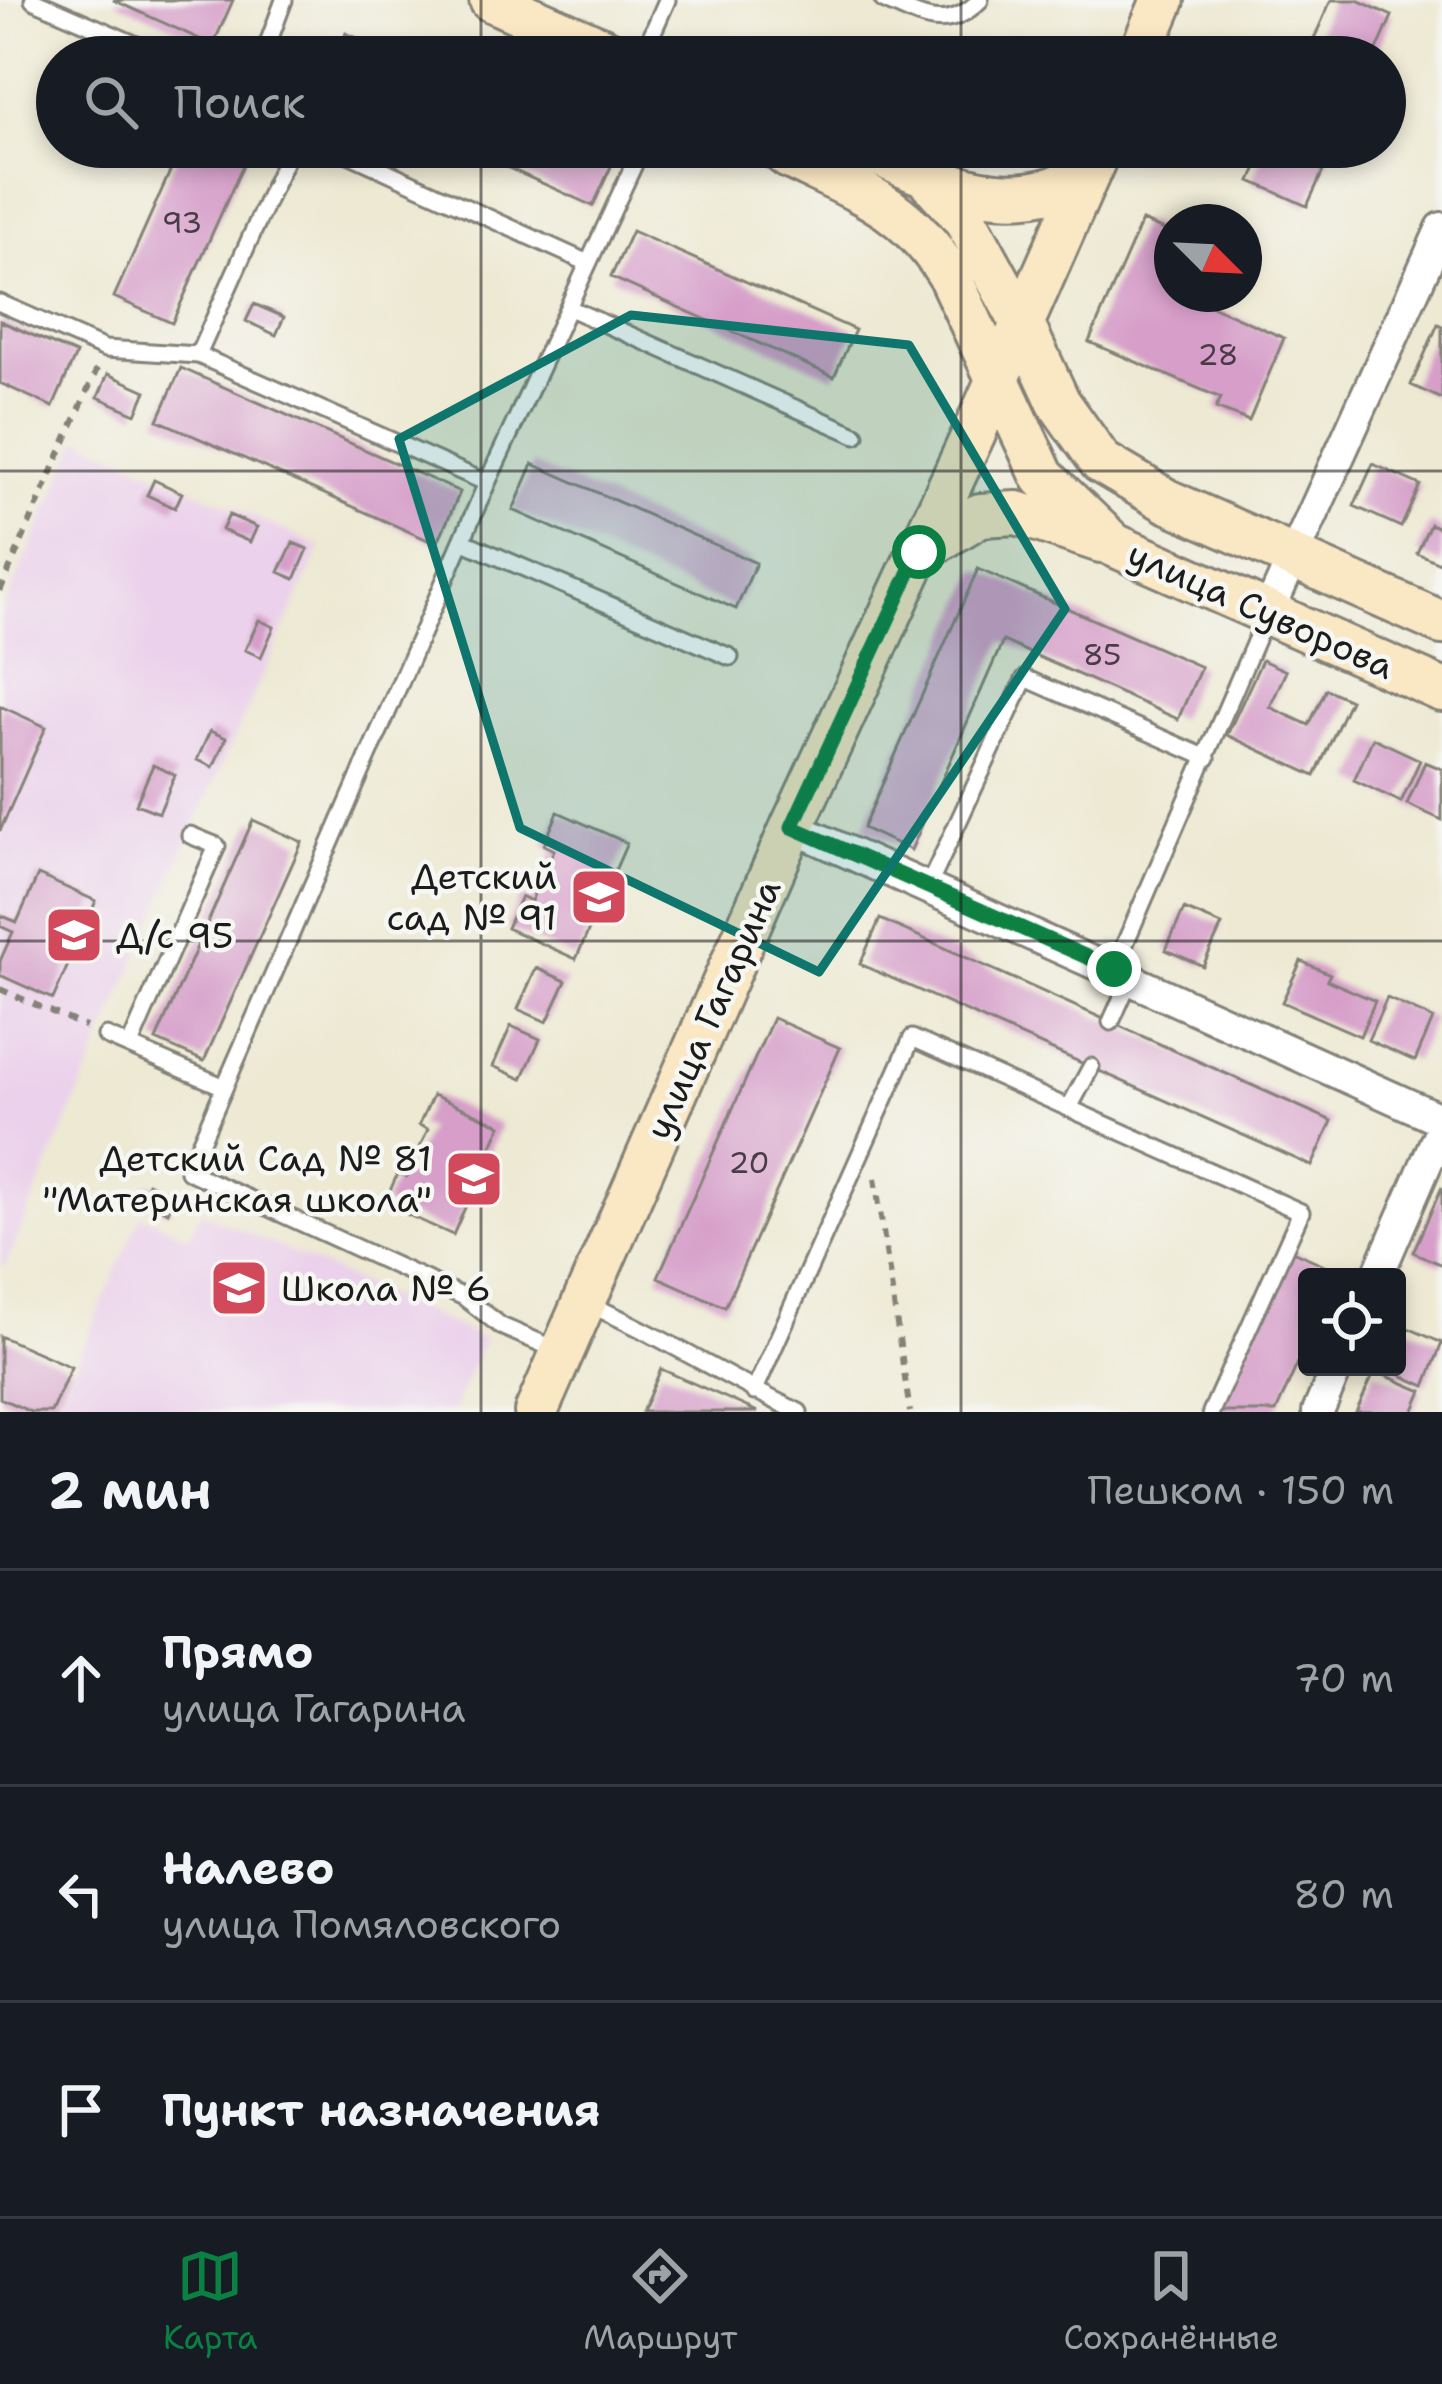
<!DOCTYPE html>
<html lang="ru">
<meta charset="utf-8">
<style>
body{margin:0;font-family:"Shantell Sans",sans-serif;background:#20242c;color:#f1f3f6}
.controls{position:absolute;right:36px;bottom:36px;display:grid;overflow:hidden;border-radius:12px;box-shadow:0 6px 18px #0003}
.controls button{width:108px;height:108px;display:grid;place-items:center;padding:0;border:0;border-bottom:3px solid #363941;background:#171b24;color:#f1f3f6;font:60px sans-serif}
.compass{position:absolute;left:1154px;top:204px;width:108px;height:108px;border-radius:50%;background:#171b24;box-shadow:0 6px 18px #0003;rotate:114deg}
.stop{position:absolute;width:36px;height:36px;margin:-27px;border:9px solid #0b8043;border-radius:50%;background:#fff}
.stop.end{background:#0b8043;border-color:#fff;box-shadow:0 3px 12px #0008}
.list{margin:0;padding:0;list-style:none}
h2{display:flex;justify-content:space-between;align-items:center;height:156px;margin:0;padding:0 48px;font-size:51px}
h2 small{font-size:39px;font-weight:400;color:#9ea1a6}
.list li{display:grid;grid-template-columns:78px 1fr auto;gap:36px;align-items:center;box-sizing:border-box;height:216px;padding:0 48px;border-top:3px solid #363941}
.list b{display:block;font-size:45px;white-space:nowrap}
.list p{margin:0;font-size:39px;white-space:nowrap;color:#9ea1a6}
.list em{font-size:39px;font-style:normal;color:#9ea1a6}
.icon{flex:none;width:66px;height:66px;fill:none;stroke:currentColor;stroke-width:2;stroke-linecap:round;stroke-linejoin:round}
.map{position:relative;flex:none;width:1442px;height:1412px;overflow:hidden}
.search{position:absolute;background:#171b24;box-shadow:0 6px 18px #0003;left:36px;right:36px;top:36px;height:132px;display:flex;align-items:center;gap:30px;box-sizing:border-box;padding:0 42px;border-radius:66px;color:#9ea1a6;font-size:45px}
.sheet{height:804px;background:#171b24}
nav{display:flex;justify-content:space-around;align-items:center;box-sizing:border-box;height:168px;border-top:3px solid #363941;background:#171b24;font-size:33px;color:#9ea1a6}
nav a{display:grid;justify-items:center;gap:6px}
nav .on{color:#0b8043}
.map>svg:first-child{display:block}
.built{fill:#ebd1eb}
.building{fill:#d69ec9}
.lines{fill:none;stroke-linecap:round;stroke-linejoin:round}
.service-casing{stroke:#848278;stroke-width:21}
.minor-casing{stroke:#848278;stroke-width:36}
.secondary-casing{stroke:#848278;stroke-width:48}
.path{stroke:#848278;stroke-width:6;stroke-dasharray:9 9;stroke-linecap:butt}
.service{stroke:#fff;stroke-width:15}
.minor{stroke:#fff;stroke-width:30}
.secondary{stroke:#fae7c3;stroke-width:42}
.route{stroke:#0b8043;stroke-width:15}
.marked{fill:#0f766e;fill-opacity:0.2;stroke:#0f766e;stroke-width:9;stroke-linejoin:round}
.grid{fill:none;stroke:#1c1c1c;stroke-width:3;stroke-opacity:0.55}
.labels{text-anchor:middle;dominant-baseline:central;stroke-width:9;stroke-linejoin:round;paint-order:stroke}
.number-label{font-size:30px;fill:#4a3c47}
.street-label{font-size:36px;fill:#1c1c1c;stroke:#f6f6f2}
.poi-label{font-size:36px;fill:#1c1c1c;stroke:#f6f6f2;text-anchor:end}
</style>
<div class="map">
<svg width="1442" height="1412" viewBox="0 0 1442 1412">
<rect width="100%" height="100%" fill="#f6f6f2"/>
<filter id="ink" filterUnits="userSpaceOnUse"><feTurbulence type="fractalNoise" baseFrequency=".00833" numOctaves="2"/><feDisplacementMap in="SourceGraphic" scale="24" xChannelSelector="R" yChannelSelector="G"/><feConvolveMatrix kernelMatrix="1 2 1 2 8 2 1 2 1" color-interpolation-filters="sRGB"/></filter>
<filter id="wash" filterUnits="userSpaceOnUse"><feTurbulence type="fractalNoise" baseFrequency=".004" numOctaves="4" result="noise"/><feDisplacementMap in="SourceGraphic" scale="48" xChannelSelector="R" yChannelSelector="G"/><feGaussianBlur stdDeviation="2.7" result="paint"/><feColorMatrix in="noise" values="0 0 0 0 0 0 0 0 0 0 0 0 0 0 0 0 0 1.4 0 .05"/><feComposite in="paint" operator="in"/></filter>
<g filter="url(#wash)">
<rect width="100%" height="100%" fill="#ede9d3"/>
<path class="built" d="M80 438 321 547 190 835 5 1266 0 1264V616Z
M201 1212 484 1339 452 1412H54L141 1215 189 1237Z"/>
<g id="blocks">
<path class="building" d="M113 0H233L213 45Z
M1331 0H1357L1392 16 1374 57H1306Z
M346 33 401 57H336Z
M181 147H251L172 323 114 297Z
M462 147H603L617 153 593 206Z
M1266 147H1334L1307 206 1251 181Z
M1142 221 1172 233V294H1184L1284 338 1249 421 1216 408 1221 398 1089 342Z
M632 231 855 330 834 377 611 277Z
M254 304 284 317 276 335 246 321Z
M0 321 76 354 53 407 0 383Z
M1438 324 1442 326V399L1411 385Z
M181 368 460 492 437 544 158 420Z
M108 374 146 391 136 414 98 397Z
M533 464 756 563 736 609 513 510Z
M1373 464 1420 485 1401 527 1354 506Z
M154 480 182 493 175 508 147 495Z
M229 515 257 527 250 542 222 530Z
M1430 524 1442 529V564L1417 553Z
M293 543 308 549 295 579 279 572Z
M978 569 1201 667 1178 719 1003 641 911 850 863 828Z
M259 620 274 627 261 657 245 650Z
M1262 660 1286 671 1270 707 1309 725 1326 689 1350 700 1315 776 1227 735Z
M0 706 46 727 0 831Z
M210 731 226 738 213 767 197 760Z
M1373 738 1420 760 1401 802 1354 780Z
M1425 762 1442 769V820L1407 804Z
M153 765 175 775 159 813 136 804Z
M558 812 627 843 576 959 507 928 521 896 531 901 554 850 544 845Z
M253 820 302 842 204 1061 156 1040Z
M38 875 96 901 53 999 0 975V961L13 932 0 926V915L17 922Z
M1184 909 1222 925 1203 966 1166 950Z
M880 919 1332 1121 1312 1166 860 964Z
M1301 961 1330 974 1327 980 1375 1001 1360 1036 1282 1002Z
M536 968 566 981 547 1022 518 1009Z
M1387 998 1433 1019 1415 1061 1368 1040Z
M773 1018 840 1048 725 1307 658 1277Z
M511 1026 540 1039 522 1079 493 1066Z
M433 1095 501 1125 453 1235 384 1204 398 1173 406 1177 428 1129 419 1125Z
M148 1183 175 1195 168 1212 141 1200Z
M1442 1187V1265L1413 1252Z
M1290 1250 1338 1271 1336 1277H1307V1342L1276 1412H1218Z
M1397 1323 1442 1343 1425 1386 1383 1367H1397Z
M0 1336 71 1367 51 1412H31L0 1398Z
M661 1369 758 1412H642Z
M1375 1371 1422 1391 1413 1412H1356Z"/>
</g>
</g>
<g filter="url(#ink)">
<use href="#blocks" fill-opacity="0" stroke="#848278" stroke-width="3"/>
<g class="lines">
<defs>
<path id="service" d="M33 0 164 57
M883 0C922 17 946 34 980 0
M263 57 284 0
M642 57 667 0
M333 147 588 263
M0 303 105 349 198 355 487 483
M569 308 856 435
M198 355 291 147
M464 542 730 657
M928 887 1025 678 1207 758
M1114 969 1267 614
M1111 1022 1131 977
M106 1036 222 1086
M130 1045 217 846 190 835
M1070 1106 1091 1067
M588 1304C661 1335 727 1379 799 1412
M559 1351 501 1326 464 1297 188 1171 487 483 642 147
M754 1392 912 1038 1301 1212 1211 1412"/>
<path id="minor" d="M1268 613 1442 228
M792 827 1442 1120
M1377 1277 1442 1127
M1318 1412 1337 1367"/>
<path id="secondary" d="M491 0 620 57
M1139 57 1163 0
M776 147 789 157C858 191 905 205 948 273L1043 477 1114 545 1442 690
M863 147C922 174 989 210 1055 188 1069 183 1082 169 1094 160
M927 177 965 219 1022 323 1059 403 1101 462 1167 501 1442 623
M919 552 980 515 1017 513 1101 541
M536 1412 792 827 974 433 1100 147"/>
</defs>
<use href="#service" class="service-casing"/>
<use href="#minor" class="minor-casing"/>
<use href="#secondary" class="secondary-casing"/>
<path class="path" d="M0 591 97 369
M0 989 86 1027
M875 1178 910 1412"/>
<use href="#service" class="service"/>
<use href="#minor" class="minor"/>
<use href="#secondary" class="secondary"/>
</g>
</g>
<g class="lines" filter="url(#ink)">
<path class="route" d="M919 552 792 827 1114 969"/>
</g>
<path class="marked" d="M631 315 909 345 1065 609 819 972 520 828 399 439Z"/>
<path class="grid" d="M481 0V57M961 0V57M481 147V1412M961 147V1412M0 471H1442M0 941H1442"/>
<defs>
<symbol id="school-square" viewBox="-11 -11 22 22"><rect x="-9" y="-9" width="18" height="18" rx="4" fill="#d1495b" stroke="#f6f6f2"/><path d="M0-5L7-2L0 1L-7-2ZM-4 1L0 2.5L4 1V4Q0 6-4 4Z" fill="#fff"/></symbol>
</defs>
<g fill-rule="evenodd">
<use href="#school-square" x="566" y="864" width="66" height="66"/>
<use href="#school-square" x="41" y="902" width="66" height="66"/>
<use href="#school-square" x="441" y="1146" width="66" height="66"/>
<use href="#school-square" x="206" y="1255" width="66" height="66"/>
</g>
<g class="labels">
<g class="number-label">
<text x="182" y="222">93</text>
<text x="1218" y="354">28</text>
<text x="1102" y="654">85</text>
<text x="749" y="1162">20</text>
</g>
<g class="street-label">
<text transform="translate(1261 610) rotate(24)">улица Суворова</text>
<text transform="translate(713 1009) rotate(-66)">улица Гагарина</text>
</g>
<g class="poi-label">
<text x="557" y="876">Детский<tspan x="557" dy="41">сад № 91</tspan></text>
<text x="116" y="935" text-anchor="start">Д/с 95</text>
<text x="432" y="1158">Детский Сад № 81<tspan x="432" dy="41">"Материнская школа"</tspan></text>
<text x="281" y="1288" text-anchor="start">Школа № 6</text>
</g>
</g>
</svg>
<div class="controls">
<button><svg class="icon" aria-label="locate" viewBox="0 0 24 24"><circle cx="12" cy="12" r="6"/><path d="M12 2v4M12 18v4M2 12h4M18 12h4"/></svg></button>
</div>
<svg class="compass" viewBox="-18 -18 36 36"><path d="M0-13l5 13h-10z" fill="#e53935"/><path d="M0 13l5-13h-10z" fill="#9ea1a6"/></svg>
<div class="stop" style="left:919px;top:552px"></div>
<div class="stop end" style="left:1114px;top:969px"></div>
<div class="search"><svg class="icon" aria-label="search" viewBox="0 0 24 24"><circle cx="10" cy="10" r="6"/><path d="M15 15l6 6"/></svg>Поиск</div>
</div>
<section class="sheet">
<h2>2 мин<small>Пешком · 150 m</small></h2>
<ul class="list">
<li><svg class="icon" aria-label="ahead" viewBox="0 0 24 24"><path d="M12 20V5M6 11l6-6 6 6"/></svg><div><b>Прямо</b><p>улица Гагарина</p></div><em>70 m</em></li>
<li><svg class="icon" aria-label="left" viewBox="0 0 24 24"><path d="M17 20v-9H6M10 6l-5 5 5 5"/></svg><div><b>Налево</b><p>улица Помяловского</p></div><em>80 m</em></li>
<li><svg class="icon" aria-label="arrive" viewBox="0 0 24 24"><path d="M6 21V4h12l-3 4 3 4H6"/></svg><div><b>Пункт назначения</b></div></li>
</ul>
</section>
<nav>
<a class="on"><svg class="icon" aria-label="map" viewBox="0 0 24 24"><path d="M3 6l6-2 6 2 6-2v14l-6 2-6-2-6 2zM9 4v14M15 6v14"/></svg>Карта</a>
<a><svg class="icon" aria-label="directions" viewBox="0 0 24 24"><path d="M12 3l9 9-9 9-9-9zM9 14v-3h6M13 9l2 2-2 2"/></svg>Маршрут</a>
<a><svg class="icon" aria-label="saved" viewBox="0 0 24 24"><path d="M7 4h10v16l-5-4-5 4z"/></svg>Сохранённые</a>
</nav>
